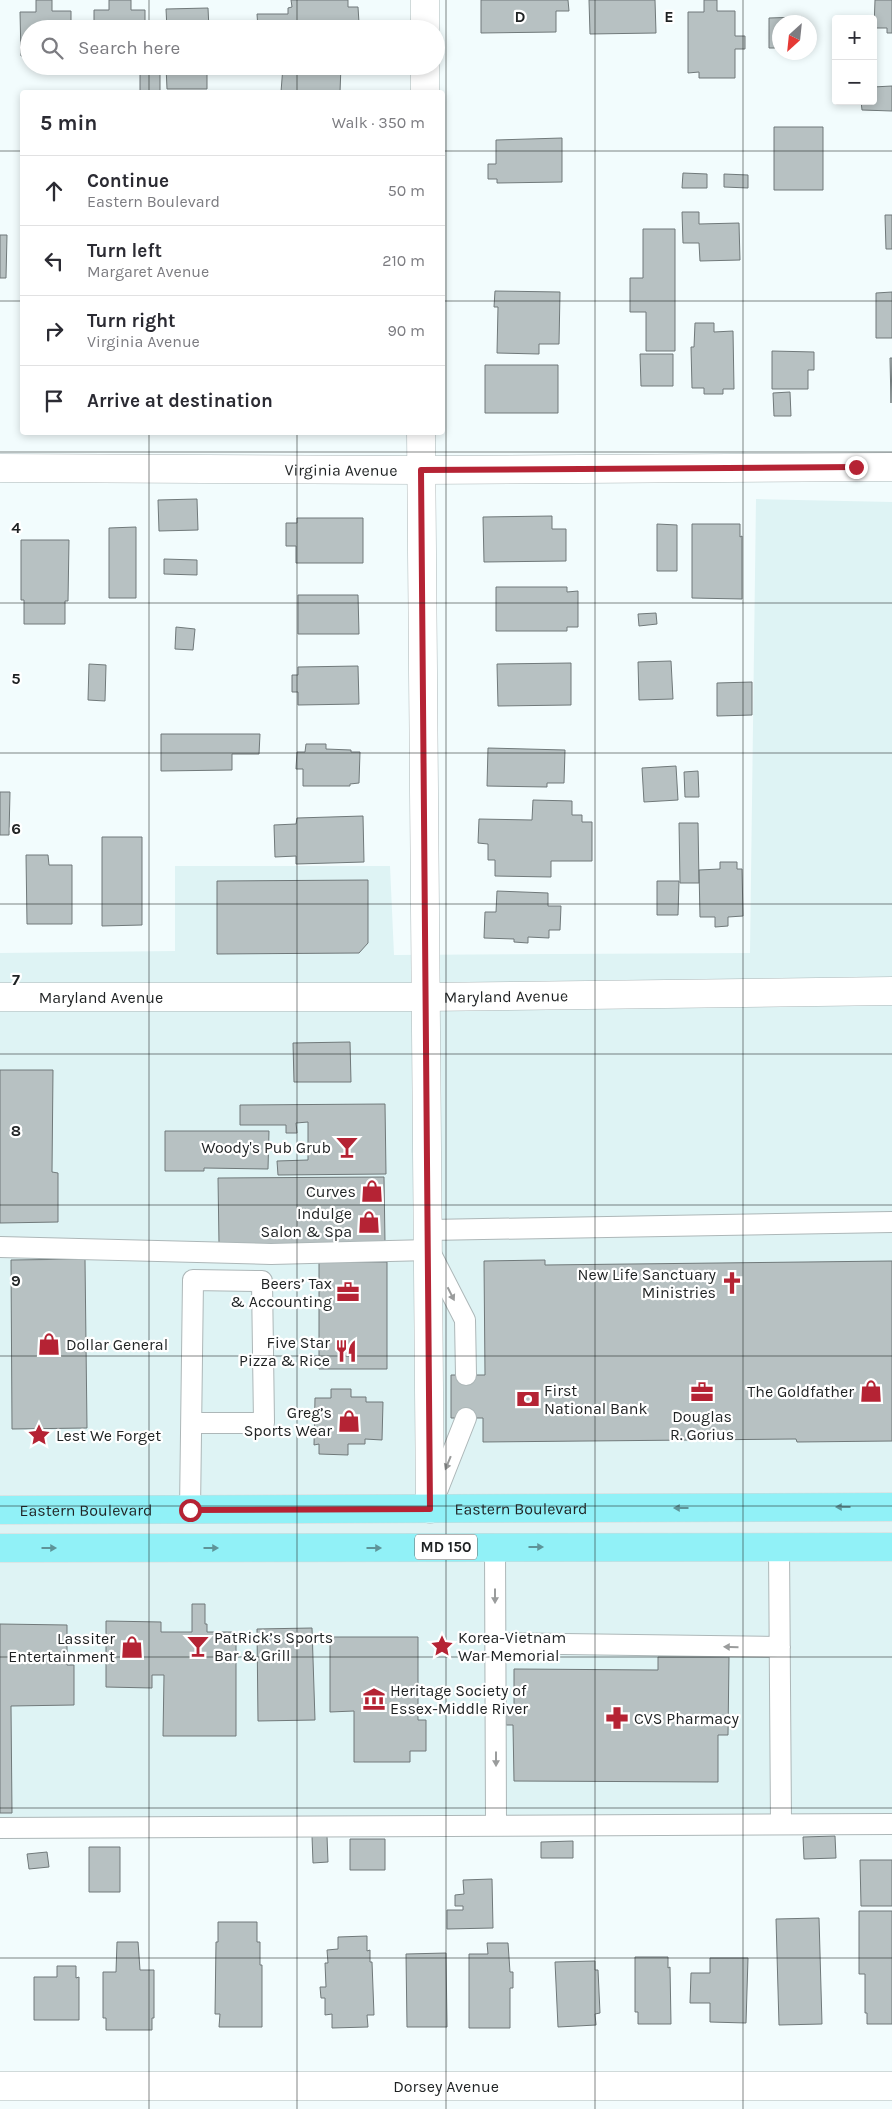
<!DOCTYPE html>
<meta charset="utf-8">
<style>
body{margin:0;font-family:Karla,sans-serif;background:#f7f7f7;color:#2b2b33}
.controls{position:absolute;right:15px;top:15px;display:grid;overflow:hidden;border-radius:5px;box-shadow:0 2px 8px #0003}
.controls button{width:45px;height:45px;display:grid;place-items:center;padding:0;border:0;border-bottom:1px solid #e1e1e2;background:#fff;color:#2b2b33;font:25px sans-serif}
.compass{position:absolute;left:772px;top:15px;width:45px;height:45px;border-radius:50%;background:#fff;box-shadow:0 2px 8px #0003;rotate:207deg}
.stop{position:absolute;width:15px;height:15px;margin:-11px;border:4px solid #b52334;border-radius:50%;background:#fff}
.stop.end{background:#b52334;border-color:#fff;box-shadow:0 1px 5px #0008}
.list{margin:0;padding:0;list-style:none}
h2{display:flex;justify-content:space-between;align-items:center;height:65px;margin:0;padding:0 20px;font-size:21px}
h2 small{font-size:16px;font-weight:400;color:#7c7c81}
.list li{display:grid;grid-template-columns:32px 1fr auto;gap:15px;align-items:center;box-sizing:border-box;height:70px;padding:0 20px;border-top:1px solid #e1e1e2}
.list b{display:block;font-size:19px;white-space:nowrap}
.list p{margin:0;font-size:16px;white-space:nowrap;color:#7c7c81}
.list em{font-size:16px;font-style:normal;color:#7c7c81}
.icon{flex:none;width:28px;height:28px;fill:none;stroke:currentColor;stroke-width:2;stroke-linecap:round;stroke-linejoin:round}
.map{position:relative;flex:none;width:892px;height:2109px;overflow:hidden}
.search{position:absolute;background:#fff;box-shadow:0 2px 8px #0003;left:20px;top:20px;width:425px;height:55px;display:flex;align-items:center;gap:12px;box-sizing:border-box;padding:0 18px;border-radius:28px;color:#7c7c81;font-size:19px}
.panel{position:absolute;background:#fff;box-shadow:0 2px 8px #0003;left:20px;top:90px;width:425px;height:345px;border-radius:5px}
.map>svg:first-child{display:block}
.built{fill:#def3f4}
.building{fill:#b7c1c2;stroke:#70797a}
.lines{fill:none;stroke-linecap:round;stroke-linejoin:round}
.lane-casing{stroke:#adb7b8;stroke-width:22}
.street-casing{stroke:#adb7b8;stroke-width:29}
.primary-casing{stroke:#d7d7d7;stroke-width:29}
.lane{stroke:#fff;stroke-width:20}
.street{stroke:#fff;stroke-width:28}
.primary{stroke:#91f1f7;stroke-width:28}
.oneway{fill:#9a9c9c}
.oneway2{fill:#5e9498}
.route{stroke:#b52334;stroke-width:6}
.grid{fill:none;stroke:#1f2223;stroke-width:1;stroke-opacity:0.55}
.labels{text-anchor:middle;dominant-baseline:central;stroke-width:4.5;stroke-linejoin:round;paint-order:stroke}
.shield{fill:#fff;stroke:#626465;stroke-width:1}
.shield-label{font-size:15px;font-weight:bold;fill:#1f2223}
.street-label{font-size:16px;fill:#1f2223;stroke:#fff}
.poi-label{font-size:16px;fill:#1f2223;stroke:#fff;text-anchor:end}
.grid-label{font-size:16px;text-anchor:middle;font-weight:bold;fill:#1f2223;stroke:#fff;stroke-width:4.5;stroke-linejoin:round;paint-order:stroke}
</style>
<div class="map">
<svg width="892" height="2109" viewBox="0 0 892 2109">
<rect width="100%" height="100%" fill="#f2fcfd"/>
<path class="built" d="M756 499 892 502V1824L0 1825V953L175 951V866H390L394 955 750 953Z"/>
<path class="building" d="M36 0H52V11H71V29H29V56H21L20 12H36Z
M109 0H131V10H145V29H94V10H109Z
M291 0H348V7H358L359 23H351V29H258L257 14H288V8L292 7Z
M481 0H568L569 11H556V32L481 33Z
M589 0H655L656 33 590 34Z
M704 0H717V11H735V36H745V49H735V78H699V72L688 73V12H704Z
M875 0H892V33H887V28H874Z
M208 8 209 29H167L166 9Z
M802 17V22H780V48H769V18Z
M140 66H160V92H140Z
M166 66H207V89H167Z
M283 66H341L340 92H281Z
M892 86V111L862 110 861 101H873V87Z
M774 127H823V190H774Z
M562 138V182L497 183V179H488V164H496V140Z
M683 173 707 174V188H682Z
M724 174 748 175V188L724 187Z
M682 212H699V224L739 223 740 260 700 261 699 243H683Z
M885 215H892V249H886Z
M643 229H675V351H646V312H630V278H643Z
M0 235H7L6 278H0Z
M495 291 560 292 559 344H539V354L497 353 498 307H494Z
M892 292V338H876V293Z
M695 323H714V332L733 331 734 389H723V394H704V388H692L691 347H694Z
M772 351 814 352V370H808V389H772Z
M640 354H673V386H641Z
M890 358H892L891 403Z
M485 365H558V413H485Z
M790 392 791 416H774L773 393Z
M197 499 198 530 159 531 158 500Z
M552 516V529H566V561L484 562 483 517Z
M297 518H363V563H296V546H286V523H297Z
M657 524 677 525V571H657Z
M692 524H740V537L742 536V599L692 598Z
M136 527V598H109V528Z
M21 540H69L68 601H65V624H24V600H21Z
M164 559 197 560V575L164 574Z
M496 587H567V592L578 591V627H567V631H496Z
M298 595H358L359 634H298Z
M656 613 657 624 639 626 638 614Z
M176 627 195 629 193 650 175 649Z
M671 661 673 699 639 700 638 662Z
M571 663V705L498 706 497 664Z
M89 664 106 665 105 701 88 700Z
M358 666 359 704 298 705V692H292V675H298V667Z
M752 682V715L717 716V683Z
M161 734H260L259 754H232V770L161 771Z
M306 744H326V749L351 750V752H360L359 783 350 784V786H303V769H296L297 752H305Z
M488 748 565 750 564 783H547V787L487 786Z
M676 766 678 800 644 802 642 768Z
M698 771 699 797H685L684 772Z
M0 792H10L9 835H0Z
M533 800 572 801V815H582V822H592V861H551V877L495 876V860H488V844L478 843 479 819 532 820Z
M363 816 364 862 296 864V856L275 857 274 825 296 824 297 818Z
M679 823H698L699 883H680Z
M102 837H142V925L102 926Z
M26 855H48L49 865H72V924H27Z
M720 862H737V869H742L743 916 728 917V926L715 927V917H700L699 870 720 869Z
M368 880V943L359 953 217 954V881Z
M657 881H679L678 915H657Z
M497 891 548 893V906H561L560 930H549V938L528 937V943L514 942V939L484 938 485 912H496Z
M350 1042 351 1082H294L293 1043Z
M0 1070H53L52 1172 58 1173V1222L0 1223Z
M385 1104 386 1174 278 1175 277 1161 308 1160V1122L296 1123 297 1133H286V1125H240V1105Z
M165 1131H269L268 1169 204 1168V1171H165Z
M384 1177 385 1243 219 1244 218 1178Z
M85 1259 87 1428 12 1429 11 1260Z
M545 1260V1265L892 1261V1441L797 1442 796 1439 483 1442V1418H451V1375H485L484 1261Z
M319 1262H387V1369H319Z
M331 1389H351V1397H366V1402H383L382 1440 365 1439V1444H348V1455L319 1454V1444L314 1445 315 1398H331Z
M192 1604H205V1624H207V1632H236V1736H163L164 1675H152V1688L106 1687V1621L161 1622V1632H192Z
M0 1624 67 1625V1665H74V1705L11 1706 12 1813H0Z
M312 1628 315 1720 258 1721 257 1629Z
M330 1637H418V1720H426V1751H410V1762H354V1711L330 1712Z
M658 1657H729L728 1735H718V1782L514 1781 513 1725H506L505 1711H514V1669L658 1670Z
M312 1836H327L328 1862 313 1863Z
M835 1836 836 1858 804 1859 803 1837Z
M350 1839H385V1870H350Z
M573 1841V1858H541V1842Z
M89 1847H120V1892H89Z
M47 1852 49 1867 29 1869 27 1854Z
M860 1860H892V1906H861Z
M492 1879 493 1928 447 1929V1910H463V1906H455V1895L464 1894 463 1880Z
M859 1911H892V2024H867V2013H865V1974H859Z
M819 1918 822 2024 779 2025 776 1919Z
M218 1922H257V1942H260V1965H262V2027H219L220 2014H215L216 1942H218Z
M367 1936V1951L370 1950V1962H372L374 2015H367L368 2027 332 2028V2014L325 2015V1998H321L320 1987H326L325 1963H328L327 1950 338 1949V1937Z
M117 1942H138L140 1970H154V2018H152V2030H106V2018H103V1972H116Z
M487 1943H508L510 1972H513V1988H510V2028H469V1954H488Z
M446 1953 447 2027H407L406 1954Z
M635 1957H668V1968L670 1967 671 2024H638V2012H635Z
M710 1958H748L746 2023 710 2022V2003H690L691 1973H710Z
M595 1961V1970H598L600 2013 595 2014 596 2025 558 2027 555 1962Z
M57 1966H76V1978L79 1977V2020H34V1977H57Z"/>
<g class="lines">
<defs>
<path id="lane" d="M429 1230 892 1222
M0 1247 271 1254 429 1250 465 1320 466 1375
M434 1499 466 1418
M190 1510 193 1280 262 1281 264 1423H192
M495 1547 496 1824
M779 1547 781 1824
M495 1643 780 1647
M0 1828 892 1824"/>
<g id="street">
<path d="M425 29V0"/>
<path d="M425 92V66"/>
<path d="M421 432 430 1509"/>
<path id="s1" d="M0 468 421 470 892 467"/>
<path id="s2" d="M0 997H425L892 991"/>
<path id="s3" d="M0 2086H892"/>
</g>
<g id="primary">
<path id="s4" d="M0 1510 892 1507"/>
<path d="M0 1548 892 1547"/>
</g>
</defs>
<use href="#lane" class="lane-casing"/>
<use href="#street" class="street-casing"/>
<use href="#primary" class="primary-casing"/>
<use href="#lane" class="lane"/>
<use href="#street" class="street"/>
<use href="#primary" class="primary"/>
</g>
<defs><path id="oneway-solid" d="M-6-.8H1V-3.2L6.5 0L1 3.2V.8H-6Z" transform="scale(1.25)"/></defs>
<g class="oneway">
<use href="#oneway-solid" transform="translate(451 1294) rotate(63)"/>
<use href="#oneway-solid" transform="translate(448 1463) rotate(112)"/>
<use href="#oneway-solid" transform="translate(495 1596) rotate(90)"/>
<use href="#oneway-solid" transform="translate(731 1647) rotate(-179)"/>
<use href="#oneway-solid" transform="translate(496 1759) rotate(90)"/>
</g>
<g class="oneway2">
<use href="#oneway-solid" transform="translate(843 1507) rotate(180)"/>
<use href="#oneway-solid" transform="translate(681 1508) rotate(180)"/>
<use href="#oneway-solid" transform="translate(536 1547)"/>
<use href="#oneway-solid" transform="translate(49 1548)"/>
<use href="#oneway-solid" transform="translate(211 1548)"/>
<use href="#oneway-solid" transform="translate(374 1548)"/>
</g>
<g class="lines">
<path class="route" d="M190 1510 430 1509 421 470 856 467"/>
</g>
<path class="grid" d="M149 0V29M297 0V29M446 0V2109M595 0V2109M743 0V2109M149 66V92M297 66V92M0 151H22M442 151H892M0 301H22M442 301H892M149 432V2109M297 432V2109M0 452H892M0 603H892M0 753H892M0 904H892M0 1054H892M0 1205H892M0 1356H892M0 1506H892M0 1657H892M0 1808H892M0 1958H892"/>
<defs>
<symbol id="bar-bare" viewBox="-9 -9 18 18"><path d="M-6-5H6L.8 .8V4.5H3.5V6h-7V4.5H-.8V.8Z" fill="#b52334" stroke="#fff" stroke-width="2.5" paint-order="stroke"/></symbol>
<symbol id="shop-bare" viewBox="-9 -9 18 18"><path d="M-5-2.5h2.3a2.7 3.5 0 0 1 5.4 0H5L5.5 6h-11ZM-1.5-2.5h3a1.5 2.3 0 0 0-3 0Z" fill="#b52334" stroke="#fff" stroke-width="2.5" paint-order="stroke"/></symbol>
<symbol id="church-bare" viewBox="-9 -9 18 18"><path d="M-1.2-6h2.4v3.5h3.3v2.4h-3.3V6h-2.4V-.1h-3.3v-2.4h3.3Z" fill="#b52334" stroke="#fff" stroke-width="2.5" paint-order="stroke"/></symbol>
<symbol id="office-bare" viewBox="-9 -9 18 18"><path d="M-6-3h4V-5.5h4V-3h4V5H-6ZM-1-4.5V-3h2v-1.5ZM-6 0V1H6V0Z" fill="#b52334" stroke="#fff" stroke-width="2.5" paint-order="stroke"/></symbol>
<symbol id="restaurant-bare" viewBox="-9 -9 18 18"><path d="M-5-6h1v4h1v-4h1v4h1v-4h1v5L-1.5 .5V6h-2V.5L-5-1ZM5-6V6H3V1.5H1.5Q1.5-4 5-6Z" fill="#b52334" stroke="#fff" stroke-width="2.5" paint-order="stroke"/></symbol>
<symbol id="bank-bare" viewBox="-9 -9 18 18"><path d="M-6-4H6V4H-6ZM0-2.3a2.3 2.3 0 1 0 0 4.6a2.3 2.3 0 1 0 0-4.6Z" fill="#b52334" stroke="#fff" stroke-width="2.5" paint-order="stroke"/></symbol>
<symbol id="sight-bare" viewBox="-9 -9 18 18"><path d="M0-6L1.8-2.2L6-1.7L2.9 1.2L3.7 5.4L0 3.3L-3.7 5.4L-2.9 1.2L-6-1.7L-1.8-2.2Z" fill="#b52334" stroke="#fff" stroke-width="2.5" paint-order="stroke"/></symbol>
<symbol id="museum-bare" viewBox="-9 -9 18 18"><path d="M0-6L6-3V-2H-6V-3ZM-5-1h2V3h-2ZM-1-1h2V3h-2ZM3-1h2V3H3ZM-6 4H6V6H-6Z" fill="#b52334" stroke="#fff" stroke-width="2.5" paint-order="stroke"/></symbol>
<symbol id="pharmacy-bare" viewBox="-9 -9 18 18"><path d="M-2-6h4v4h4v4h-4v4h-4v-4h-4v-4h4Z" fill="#b52334" stroke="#fff" stroke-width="2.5" paint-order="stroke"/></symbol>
</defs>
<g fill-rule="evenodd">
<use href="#bar-bare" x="331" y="1131" width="32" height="32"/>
<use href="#shop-bare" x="356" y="1175" width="32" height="32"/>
<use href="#shop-bare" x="353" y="1206" width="32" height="32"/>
<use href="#church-bare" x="716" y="1267" width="32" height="32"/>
<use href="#office-bare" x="332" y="1276" width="32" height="32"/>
<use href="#shop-bare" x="33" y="1328" width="32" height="32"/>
<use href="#restaurant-bare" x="330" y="1335" width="32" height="32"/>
<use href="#shop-bare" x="855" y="1375" width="32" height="32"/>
<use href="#office-bare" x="686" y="1376" width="32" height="32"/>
<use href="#bank-bare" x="512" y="1383" width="32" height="32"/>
<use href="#shop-bare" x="333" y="1405" width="32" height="32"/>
<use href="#sight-bare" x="23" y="1419" width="32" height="32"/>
<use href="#bar-bare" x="182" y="1630" width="32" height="32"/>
<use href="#sight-bare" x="426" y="1630" width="32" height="32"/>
<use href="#shop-bare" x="116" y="1631" width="32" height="32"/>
<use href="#museum-bare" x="358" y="1683" width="32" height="32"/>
<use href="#pharmacy-bare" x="601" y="1702" width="32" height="32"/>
</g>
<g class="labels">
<rect class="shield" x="415" y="1534.5" width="62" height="25" rx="4"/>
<g class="shield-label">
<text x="446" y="1547">MD 150</text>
</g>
<g class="street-label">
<text stroke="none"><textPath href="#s1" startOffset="341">Virginia Avenue</textPath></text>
<text stroke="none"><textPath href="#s2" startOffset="506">Maryland Avenue</textPath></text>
<text stroke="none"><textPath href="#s2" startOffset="101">Maryland Avenue</textPath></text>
<text stroke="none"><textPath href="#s4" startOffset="521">Eastern Boulevard</textPath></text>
<text stroke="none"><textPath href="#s4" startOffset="86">Eastern Boulevard</textPath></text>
<text stroke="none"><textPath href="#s3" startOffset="446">Dorsey Avenue</textPath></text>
</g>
<g class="poi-label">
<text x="331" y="1147">Woody's Pub Grub</text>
<text x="356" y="1191">Curves</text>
<text x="352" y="1213">Indulge<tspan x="352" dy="18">Salon &amp; Spa</tspan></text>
<text x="716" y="1274">New Life Sanctuary<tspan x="716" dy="18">Ministries</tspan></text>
<text x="332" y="1283">Beers’ Tax<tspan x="332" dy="18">&amp; Accounting</tspan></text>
<text x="330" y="1342">Five Star<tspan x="330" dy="18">Pizza &amp; Rice</tspan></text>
<text x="66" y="1344" text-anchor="start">Dollar General</text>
<text x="544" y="1390" text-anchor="start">First<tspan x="544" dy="18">National Bank</tspan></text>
<text x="854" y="1391">The Goldfather</text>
<text x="332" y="1412">Greg’s<tspan x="332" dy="18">Sports Wear</tspan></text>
<text x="702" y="1416" text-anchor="middle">Douglas<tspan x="702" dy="18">R. Gorius</tspan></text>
<text x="56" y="1435" text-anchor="start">Lest We Forget</text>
<text x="214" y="1637" text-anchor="start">PatRick’s Sports<tspan x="214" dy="18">Bar &amp; Grill</tspan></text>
<text x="458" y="1637" text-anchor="start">Korea-Vietnam<tspan x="458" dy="18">War Memorial</tspan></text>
<text x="115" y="1638">Lassiter<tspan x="115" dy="18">Entertainment</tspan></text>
<text x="390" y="1690" text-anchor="start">Heritage Society of<tspan x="390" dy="18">Essex-Middle River</tspan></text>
<text x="634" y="1718" text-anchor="start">CVS Pharmacy</text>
</g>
</g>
<g class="grid-label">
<text x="520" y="22">D</text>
<text x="669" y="22">E</text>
<text x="16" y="533">4</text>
<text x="16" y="684">5</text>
<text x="16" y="834">6</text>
<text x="16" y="985">7</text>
<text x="16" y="1136">8</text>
<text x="16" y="1286">9</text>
</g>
</svg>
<div class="controls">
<button>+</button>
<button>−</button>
</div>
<svg class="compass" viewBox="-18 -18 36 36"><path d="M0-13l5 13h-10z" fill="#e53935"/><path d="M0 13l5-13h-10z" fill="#7c7c81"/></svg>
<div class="stop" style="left:190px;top:1510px"></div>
<div class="stop end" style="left:856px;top:467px"></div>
<div class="search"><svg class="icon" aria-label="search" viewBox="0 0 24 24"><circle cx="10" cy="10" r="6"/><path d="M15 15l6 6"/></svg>Search here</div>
<section class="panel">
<h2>5 min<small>Walk · 350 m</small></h2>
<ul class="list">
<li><svg class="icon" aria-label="ahead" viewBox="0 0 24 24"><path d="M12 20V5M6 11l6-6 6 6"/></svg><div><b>Continue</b><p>Eastern Boulevard</p></div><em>50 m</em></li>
<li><svg class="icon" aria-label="left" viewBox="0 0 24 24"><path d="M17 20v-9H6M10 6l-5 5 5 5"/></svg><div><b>Turn left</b><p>Margaret Avenue</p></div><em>210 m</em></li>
<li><svg class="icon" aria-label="right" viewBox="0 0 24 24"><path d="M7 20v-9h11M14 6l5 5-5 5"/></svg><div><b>Turn right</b><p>Virginia Avenue</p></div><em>90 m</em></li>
<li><svg class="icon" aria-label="arrive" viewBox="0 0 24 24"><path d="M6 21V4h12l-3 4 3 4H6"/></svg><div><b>Arrive at destination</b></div></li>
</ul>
</section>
</div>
